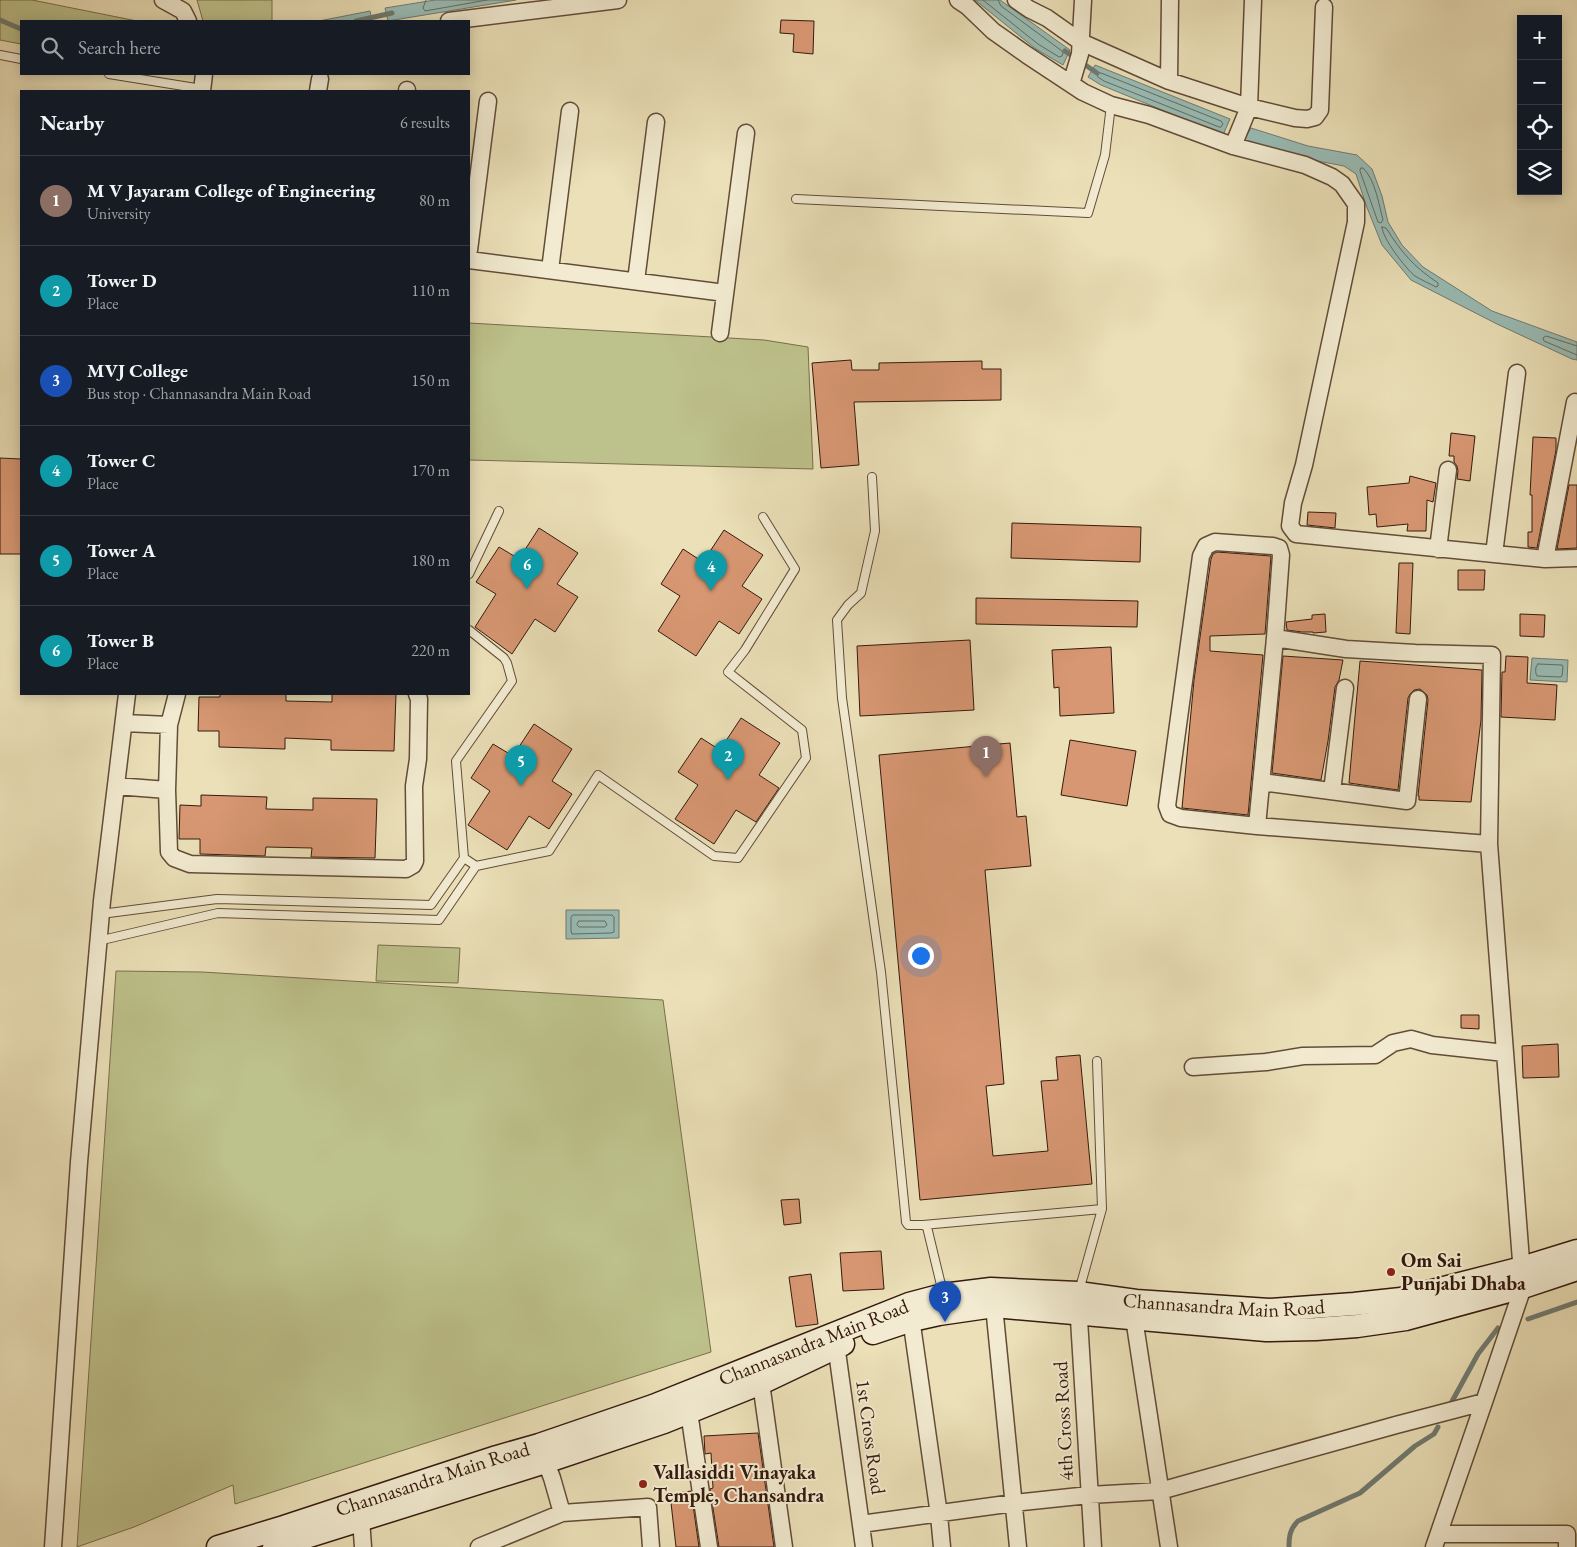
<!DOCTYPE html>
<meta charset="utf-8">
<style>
body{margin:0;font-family:"EB Garamond",serif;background:#242831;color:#f1f3f6}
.controls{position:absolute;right:15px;top:15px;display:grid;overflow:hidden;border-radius:0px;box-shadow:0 2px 12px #0003}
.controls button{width:45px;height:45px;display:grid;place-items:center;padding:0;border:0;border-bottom:1px solid #363941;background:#171b24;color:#f1f3f6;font:25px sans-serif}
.you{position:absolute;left:920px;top:955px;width:18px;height:18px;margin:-12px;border:4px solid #fff;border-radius:50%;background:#1a73e8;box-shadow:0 0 0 8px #1a73e833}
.badge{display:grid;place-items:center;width:32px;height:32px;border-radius:50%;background:#c59692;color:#fff;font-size:16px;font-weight:700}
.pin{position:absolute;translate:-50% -41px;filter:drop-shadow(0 1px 2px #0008)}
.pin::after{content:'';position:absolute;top:26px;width:18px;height:15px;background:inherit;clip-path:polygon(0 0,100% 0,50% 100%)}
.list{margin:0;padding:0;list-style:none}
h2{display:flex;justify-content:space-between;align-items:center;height:65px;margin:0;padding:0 20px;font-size:21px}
h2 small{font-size:16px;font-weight:400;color:#9ea1a6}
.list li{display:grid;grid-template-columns:32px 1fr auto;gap:15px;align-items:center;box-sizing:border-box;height:90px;padding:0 20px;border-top:1px solid #363941}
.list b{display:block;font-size:19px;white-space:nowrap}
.list p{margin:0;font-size:16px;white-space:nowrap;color:#9ea1a6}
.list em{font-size:16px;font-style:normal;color:#9ea1a6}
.icon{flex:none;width:28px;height:28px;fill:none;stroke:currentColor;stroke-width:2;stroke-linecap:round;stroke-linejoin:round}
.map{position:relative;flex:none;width:1577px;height:1547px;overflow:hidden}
.search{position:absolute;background:#171b24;box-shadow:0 2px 12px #0003;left:20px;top:20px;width:450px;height:55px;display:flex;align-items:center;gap:12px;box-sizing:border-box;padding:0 18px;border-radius:0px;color:#9ea1a6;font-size:19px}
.panel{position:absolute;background:#171b24;box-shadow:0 2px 12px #0003;left:20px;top:90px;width:450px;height:605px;border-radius:0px}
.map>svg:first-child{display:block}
.green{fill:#bdc18b;stroke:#796e4c}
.water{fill:#99bcb5;stroke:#717b72}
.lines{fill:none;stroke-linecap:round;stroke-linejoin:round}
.shore{stroke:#676b62;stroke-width:1}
.stream{stroke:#717b72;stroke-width:5}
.building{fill:#d79772;stroke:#351a0e}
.service-casing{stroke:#624c38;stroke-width:10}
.minor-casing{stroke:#624c38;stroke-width:19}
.secondary-casing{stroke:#351a0e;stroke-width:25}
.service{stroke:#f2ebd1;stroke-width:8}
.minor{stroke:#f2ebd1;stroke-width:16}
.secondary{stroke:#f2ebd1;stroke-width:22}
.poi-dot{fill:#8f2418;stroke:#f2ebd1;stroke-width:2}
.labels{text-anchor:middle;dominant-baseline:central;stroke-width:4;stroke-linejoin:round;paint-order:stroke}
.poi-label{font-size:20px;font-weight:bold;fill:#351a0e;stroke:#f2ebd1;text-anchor:start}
.street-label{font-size:20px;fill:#351a0e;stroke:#f2ebd1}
</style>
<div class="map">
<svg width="1577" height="1547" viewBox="0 0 1577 1547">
<rect width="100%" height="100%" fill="#ebe0b8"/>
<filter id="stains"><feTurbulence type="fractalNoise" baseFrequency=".004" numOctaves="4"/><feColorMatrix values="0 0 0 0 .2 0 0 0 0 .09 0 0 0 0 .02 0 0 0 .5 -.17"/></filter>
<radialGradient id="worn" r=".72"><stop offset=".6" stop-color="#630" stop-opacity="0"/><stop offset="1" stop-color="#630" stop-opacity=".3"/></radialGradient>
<path class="green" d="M0 0H32L137 21H21V44L0 40Z
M197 0H272V21H203Z
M469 323 764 340 808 347 813 469 469 460Z
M378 945 460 948 458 983 376 981Z
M116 971 202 972 663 1000 711 1352 235 1504 233 1485 134 1527 77 1547Z"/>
<path class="water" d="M435 0H516L388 21 385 8Z
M975 0H1000L1070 50 1063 65 1036 49Z
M370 11 372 21H319Z
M1095 65 1230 119 1223 135 1101 85 1088 77Z
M1251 128 1308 146 1357 155 1372 169 1382 196 1388 222 1402 245 1423 267 1492 311 1577 342V360L1572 359 1497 324 1411 280 1382 245 1366 205 1356 174 1344 166 1302 158 1244 140Z
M1532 658 1568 660 1567 682 1530 680Z
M566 910H619V938L566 939Z"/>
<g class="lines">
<path class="shore" d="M426 0 423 8 425 11 487 0
M983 0 1038 44 1059 57 1062 56 1063 53 1062 51 1001 6 998 0
M1098 73H1101L1221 121 1223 124 1221 127H1219L1104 81 1098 77Z
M1361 168H1363C1375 179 1379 205 1383 220L1381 223 1378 222 1360 171Z
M1382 227 1386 228C1402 253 1413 266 1438 283V286L1436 287C1429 283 1421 280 1415 276 1406 269 1382 238 1382 227Z
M1577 346 1546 336 1543 338 1544 341 1577 355
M1538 664 1562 665 1563 667 1562 676 1560 677 1537 676C1535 673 1535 666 1538 664Z
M573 915H612L614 917V932L611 933 572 934 571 931V918Z
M579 921H605L607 925 605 927H579L577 925Z"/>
<path class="stream" d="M0 20 21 29
M356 21 392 13
M1065 51 1097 73
M1528 1319 1577 1302
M1450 1405 1478 1354 1498 1328
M1289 1547C1289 1536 1290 1529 1298 1521L1360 1493 1415 1446 1434 1434 1438 1427"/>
</g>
<path class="building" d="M781 20 814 21 813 54 793 52 794 34 780 33Z
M851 360 852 370H879V363L982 361V369H1001V400L854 402 859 465 821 468 812 363Z
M1451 433 1475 436 1470 481 1457 479 1458 471 1457 466 1454 462V456H1449Z
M1533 437 1556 438V450L1537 548 1528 547V532H1532V495H1530Z
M0 458 21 459V554H0Z
M1410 476 1436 483 1433 502 1427 500 1426 531H1407L1408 524 1377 527 1376 514 1369 515 1367 487 1409 483Z
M1569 485H1577V548L1557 549Z
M1308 512 1336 513 1335 528 1307 525Z
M1012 523 1141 527 1140 562 1011 558Z
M539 528 578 553 557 584 578 597 555 632 535 619 512 654 475 627 496 594 476 582 499 547 519 559Z
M724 530 763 555 742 586 762 599 739 634 719 621 696 656 658 631 680 596 661 584 683 549 703 562Z
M1217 552 1271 556 1265 634 1210 636V651L1263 655 1248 815 1182 808 1194 680 1211 559 1213 554Z
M1399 563H1413L1410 634 1396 633Z
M1458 570H1485L1484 590H1458Z
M976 598 1138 601 1137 627 976 624Z
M1325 614 1326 632 1313 633V632H1302L1287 630 1286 622 1312 619V615Z
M1520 614 1545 615 1544 637 1520 636Z
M970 640 974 710 860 716 857 646Z
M1111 647 1114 713 1060 716 1059 687 1054 688 1052 650Z
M1283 656 1343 660 1339 680 1335 687 1328 741 1321 780 1272 773Z
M1506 656 1528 657 1527 683 1557 685 1555 720 1501 717 1502 672H1505Z
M1360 661 1482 670 1481 720 1471 802 1419 800V796H1418L1428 700 1427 695 1420 689 1414 690 1410 694 1408 698 1398 790 1349 783Z
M220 694H286V701L332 702V694H396L394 751 331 750V740L285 738V749L219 747V731H198L199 697H220Z
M741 718 780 743 759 775 779 788 756 822 736 810 714 844 675 819 698 785 678 772 701 738 720 750Z
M534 724 572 749 552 781 572 794 549 829 529 816 507 850 468 825 490 791 471 778 493 744 513 756Z
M1070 740 1136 751 1127 806 1061 795Z
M1010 743 1017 817 1026 816 1031 866 985 870 1004 1084 986 1086 993 1156 1048 1151 1041 1081 1058 1080 1056 1057 1080 1055 1092 1184 920 1200 879 755Z
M201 795 267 797 266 809 313 810V798L377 799 375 858 311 857 312 848 266 847 265 856 200 854V839H179L180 805 201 806Z
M1461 1015H1479V1029L1461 1028Z
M1558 1044 1559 1077 1523 1078 1522 1046Z
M799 1199 801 1223 784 1225 781 1200Z
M881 1251 884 1289 843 1291 840 1253Z
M811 1274 818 1324 796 1327 789 1277Z
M758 1433 774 1547H719L710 1489 713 1488 711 1453 705 1454 704 1436Z
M691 1491 699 1547H676L670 1494Z"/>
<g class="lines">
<defs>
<path id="service" d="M0 55 21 59
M109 74 202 89
M796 199 1088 213 1105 155 1111 105
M872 477 875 531 861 593 848 605 837 620 842 698 881 972 906 1222 908 1225H923L927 1227 943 1293
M469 574 499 511
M464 858 476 866 549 851 598 775 714 856 738 858 806 758 802 730 728 672 745 650 795 569 763 517
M101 914 217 899 431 905 464 858 456 761 512 681 507 663 504 658 469 630
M98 941 218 913 439 920 476 866
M923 1225 1102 1209
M1079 1291 1102 1209 1097 1061"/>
<path id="minor" d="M163 0 183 11 188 21
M958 0 967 6 993 31 1027 55 1083 92 1111 105 1149 115 1233 146 1305 165 1332 177 1342 184 1356 204V222L1304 465 1293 503 1290 526 1296 534 1545 559 1577 558
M1016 0 1029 9 1047 18 1081 42 1169 81 1249 107 1295 118 1307 119 1315 117 1320 110 1324 7
M449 21 618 0
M1169 81 1170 0
M1071 84 1080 54 1083 0
M202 91 204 74
M318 91 320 79
M407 91V90
M1233 146 1249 107 1253 0
M469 250 488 101
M469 260 725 293
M550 270 570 111
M636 281 656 122
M720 333 746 133
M1438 549 1448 470
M1494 554 1517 373
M1545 559 1575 402
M177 694 169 725 167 790 169 852 174 858 190 864 406 869 413 865 415 861 414 786 418 759 419 699 417 694
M124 723 169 725
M1261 782 1407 801 1418 699
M116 786 167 790
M1332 791 1345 688
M1257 826 1275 638
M1193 1067 1266 1062 1303 1056 1375 1055 1393 1043 1411 1039 1432 1045 1505 1053
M1078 1303 1093 1547
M994 1306 1018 1547
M910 1311 939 1515 942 1547
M1134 1318 1169 1547
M835 1337 864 1547
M761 1383 784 1547
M689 1412 709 1547
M542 1452 552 1478 562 1513 648 1507 651 1547
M361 1519 363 1547
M861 1524 1014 1503 1089 1495 1160 1491 1396 1425 1484 1402 1523 1287 1489 844 1492 655 1415 653 1346 649 1275 638 1281 555 1279 548 1273 546 1215 542 1206 546 1201 556 1167 806 1170 814 1181 818 1257 826 1489 844
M1439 1534H1567V1547
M53 1547 79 1162 102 901 127 694
M479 1547 562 1513
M1434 1547 1484 1402"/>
<g id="secondary">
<path d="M873 1333 912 1320 939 1314 994 1306 1266 1330 1316 1329 1357 1326 1406 1319 1523 1287 1577 1269"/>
<path id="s1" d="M218 1547 284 1527 497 1457 539 1445 653 1406 909 1304 943 1295 991 1289 1078 1293 1136 1301 1269 1310 1354 1304 1401 1299 1522 1268 1577 1251"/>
<path d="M274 1547 545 1462 664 1422 761 1383 843 1344"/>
</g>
</defs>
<use href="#service" class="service-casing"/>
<use href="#minor" class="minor-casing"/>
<use href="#secondary" class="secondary-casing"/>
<use href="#service" class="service"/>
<use href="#minor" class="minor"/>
<use href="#secondary" class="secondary"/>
</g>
<g class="poi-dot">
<circle cx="1391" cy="1272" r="5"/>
<circle cx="643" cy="1484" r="5"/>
</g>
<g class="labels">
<g class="poi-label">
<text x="1401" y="1260">Om Sai<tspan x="1401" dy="23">Punjabi Dhaba</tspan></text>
<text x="653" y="1472">Vallasiddi Vinayaka<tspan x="653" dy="23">Temple, Chansandra</tspan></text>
</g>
<g class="street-label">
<text stroke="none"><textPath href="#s1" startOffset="1050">Channasandra Main Road</textPath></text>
<text stroke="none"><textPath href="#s1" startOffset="630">Channasandra Main Road</textPath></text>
<text transform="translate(1063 1421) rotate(-93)">4th Cross Road</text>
<text transform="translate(871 1437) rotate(82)">1st Cross Road</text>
<text stroke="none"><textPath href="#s1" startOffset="225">Channasandra Main Road</textPath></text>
</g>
</g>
<rect width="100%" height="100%" filter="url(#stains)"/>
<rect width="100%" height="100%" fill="url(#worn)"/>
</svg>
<div class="controls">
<button>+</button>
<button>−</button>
<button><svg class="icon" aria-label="locate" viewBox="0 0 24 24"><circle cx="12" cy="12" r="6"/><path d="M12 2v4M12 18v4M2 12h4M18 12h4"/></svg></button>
<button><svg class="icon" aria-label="layers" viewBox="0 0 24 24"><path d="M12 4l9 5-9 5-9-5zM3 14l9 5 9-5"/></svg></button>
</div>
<div class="you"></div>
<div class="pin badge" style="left:986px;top:777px;background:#8d6e63">1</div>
<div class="pin badge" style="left:728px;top:780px;background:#0f9aa8">2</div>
<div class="pin badge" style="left:945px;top:1322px;background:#1a4fb4">3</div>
<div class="pin badge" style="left:711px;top:591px;background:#0f9aa8">4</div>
<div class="pin badge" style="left:521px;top:786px;background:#0f9aa8">5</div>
<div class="pin badge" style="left:527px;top:589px;background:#0f9aa8">6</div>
<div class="search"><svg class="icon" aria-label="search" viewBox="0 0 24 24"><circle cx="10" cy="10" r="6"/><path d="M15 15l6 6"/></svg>Search here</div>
<section class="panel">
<h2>Nearby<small>6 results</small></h2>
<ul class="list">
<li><span class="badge" style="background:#8d6e63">1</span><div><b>M V Jayaram College of Engineering</b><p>University</p></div><em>80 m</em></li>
<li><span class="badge" style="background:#0f9aa8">2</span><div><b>Tower D</b><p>Place</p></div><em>110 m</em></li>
<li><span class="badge" style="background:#1a4fb4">3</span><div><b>MVJ College</b><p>Bus stop · Channasandra Main Road</p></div><em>150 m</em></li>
<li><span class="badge" style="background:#0f9aa8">4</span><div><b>Tower C</b><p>Place</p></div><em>170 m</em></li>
<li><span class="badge" style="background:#0f9aa8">5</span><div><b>Tower A</b><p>Place</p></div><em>180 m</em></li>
<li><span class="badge" style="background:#0f9aa8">6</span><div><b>Tower B</b><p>Place</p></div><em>220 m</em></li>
</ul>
</section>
</div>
